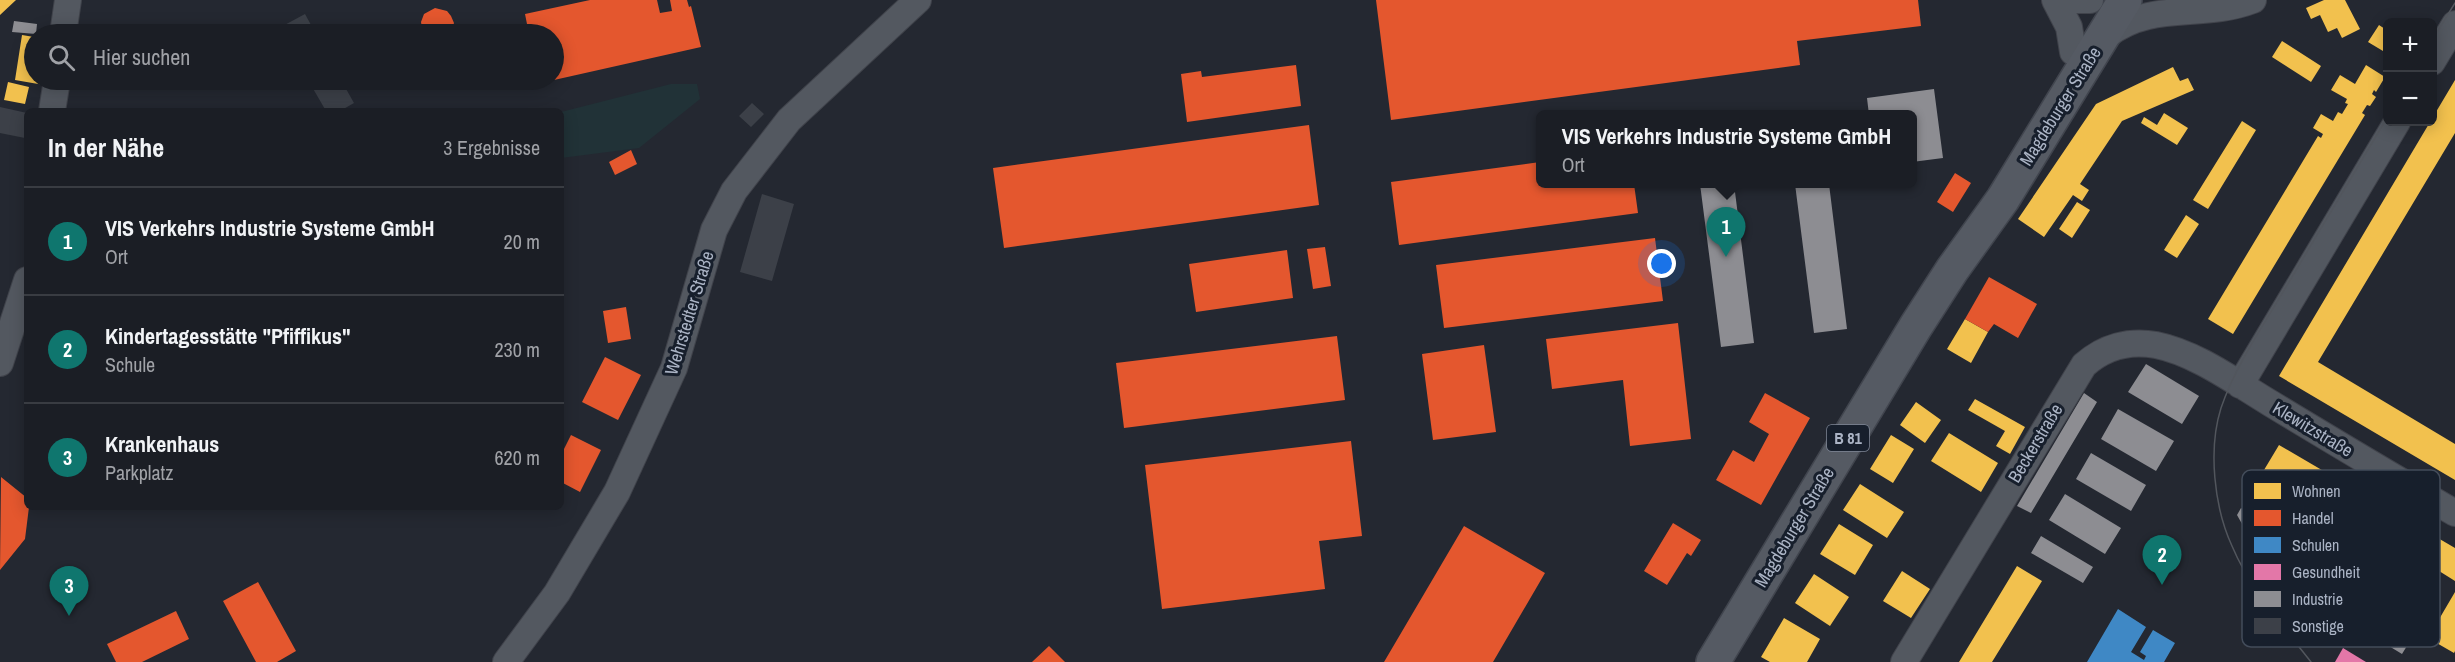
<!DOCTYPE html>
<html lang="de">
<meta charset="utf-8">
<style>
body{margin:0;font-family:"Archivo Narrow",sans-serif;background:#24272d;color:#f1f3f6}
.controls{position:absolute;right:18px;top:18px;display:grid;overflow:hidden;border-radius:9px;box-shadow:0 3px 15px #0003}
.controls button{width:54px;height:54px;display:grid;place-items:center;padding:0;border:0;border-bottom:2px solid #393c42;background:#1b1e25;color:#f1f3f6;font:30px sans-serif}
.you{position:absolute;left:1662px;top:264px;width:21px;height:21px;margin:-15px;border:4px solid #fff;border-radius:50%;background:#1a73e8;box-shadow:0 0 0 9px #1a73e833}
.badge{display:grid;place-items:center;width:39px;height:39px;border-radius:50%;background:#0f766e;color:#fff;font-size:20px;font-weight:700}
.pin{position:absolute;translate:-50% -50px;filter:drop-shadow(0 2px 3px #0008)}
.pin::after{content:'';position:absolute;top:32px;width:21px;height:18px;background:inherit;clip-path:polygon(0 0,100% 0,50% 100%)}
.popup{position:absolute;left:1536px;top:110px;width:381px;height:78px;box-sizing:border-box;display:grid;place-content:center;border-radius:9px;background:#1b1e25;filter:drop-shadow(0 2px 4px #0005);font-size:20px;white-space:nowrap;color:#a0a2a7}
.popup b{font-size:22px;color:#f1f3f6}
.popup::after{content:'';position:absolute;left:50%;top:100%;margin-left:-12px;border:12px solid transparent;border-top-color:#1b1e25}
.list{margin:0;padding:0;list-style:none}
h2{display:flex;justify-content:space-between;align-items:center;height:78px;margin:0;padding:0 24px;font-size:26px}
h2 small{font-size:20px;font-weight:400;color:#a0a2a7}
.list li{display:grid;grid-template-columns:39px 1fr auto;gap:18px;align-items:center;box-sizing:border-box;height:108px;padding:0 24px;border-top:2px solid #393c42}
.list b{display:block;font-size:22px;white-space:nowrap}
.list p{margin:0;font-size:20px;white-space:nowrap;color:#a0a2a7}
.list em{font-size:20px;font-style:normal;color:#a0a2a7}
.icon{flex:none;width:33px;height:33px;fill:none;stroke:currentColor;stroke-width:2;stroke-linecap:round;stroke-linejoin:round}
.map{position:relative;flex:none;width:2455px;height:662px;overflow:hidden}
.search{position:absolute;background:#1b1e25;box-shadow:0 3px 15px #0003;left:24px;top:24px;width:540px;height:66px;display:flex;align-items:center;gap:15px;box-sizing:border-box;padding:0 21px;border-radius:33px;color:#a0a2a7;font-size:22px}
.panel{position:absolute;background:#1b1e25;box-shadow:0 3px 15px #0003;left:24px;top:108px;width:540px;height:402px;border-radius:9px}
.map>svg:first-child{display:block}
.green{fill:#213237}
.homes{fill:#f2c14e}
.shops{fill:#e4572e}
.schools{fill:#3f88c5}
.health{fill:#e377a8}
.industry{fill:#8d8d92}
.building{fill:#3c4048}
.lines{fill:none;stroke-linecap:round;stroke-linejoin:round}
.minor-casing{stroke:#40434b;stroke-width:28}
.major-casing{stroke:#41454e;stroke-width:36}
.minor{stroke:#535860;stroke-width:26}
.major{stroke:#555a63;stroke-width:33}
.tram{stroke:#52565d;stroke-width:1.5}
.labels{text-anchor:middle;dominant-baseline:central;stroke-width:6;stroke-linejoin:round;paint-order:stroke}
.shield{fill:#171f2c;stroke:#7f8797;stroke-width:1.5}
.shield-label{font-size:16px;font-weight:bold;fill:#abb4c5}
.street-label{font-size:18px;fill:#abb4c5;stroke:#171f2c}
.key{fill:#171f2c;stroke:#434c5a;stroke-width:1.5}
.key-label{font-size:16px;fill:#abb4c5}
</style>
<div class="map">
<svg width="2455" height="662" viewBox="0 0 2455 662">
<rect width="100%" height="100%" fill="#242831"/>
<path class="green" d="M671 84H697L700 99 639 148 561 158V112Z"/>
<path class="homes" d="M0 0H16L0 15Z
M2324 0H2345L2360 29 2342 38 2337 28 2328 32 2320 15 2311 19 2306 8Z
M2379 25 2388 31V54L2368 42Z
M22 35 34 37V80H45L44 85 15 80Z
M2282 41 2321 66 2311 82 2272 57Z
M2366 65 2385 77 2376 92 2374 90 2372 94 2376 97 2370 106 2367 105 2362 113 2365 115 2233 334 2208 319 2318 136 2321 138 2323 134 2313 128 2321 114 2333 121 2338 112 2342 114 2348 104 2345 103 2347 99 2331 90 2340 75 2355 84Z
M2173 67 2180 81 2188 78 2194 90 2122 121 2080 184 2089 190 2082 201 2073 195 2044 237 2018 219 2096 104Z
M2455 80V133L2318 362 2455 444V480L2279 376Z
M8 82 29 87 25 104 4 100Z
M2164 113 2188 128 2177 145 2141 123 2144 117 2157 125Z
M2242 121 2256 130 2208 209 2193 200Z
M2077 202 2090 210 2072 238 2059 229Z
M2186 215 2199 224 2177 258 2164 250Z
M1965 319 1988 332 1971 363 1947 349Z
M1975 399 2025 427 2010 454 1996 446 2005 431 1968 410Z
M1916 402 1941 420 1925 443 1900 425Z
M1949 433 1998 463 1981 492 1931 461Z
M1891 435 1914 449 1893 483 1870 469Z
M2279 445 2455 548V581L2377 532 2372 540 2341 521 2343 517 2264 470Z
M1860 484 1904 512 1887 538 1843 510Z
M1839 524 1873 545 1855 575 1820 554Z
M2017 566 2042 581 1992 662H1959Z
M1902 571 1930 589 1911 618 1883 601Z
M1814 574 1849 597 1830 626 1795 603Z
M2455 592V651L2454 653 2428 638Z
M1784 618 1820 639 1807 662H1770L1761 657Z"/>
<path class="shops" d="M590 0H657L660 13 672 11 670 0H687L689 7 691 6 701 47 554 80V34H529L525 14Z
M1376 0H1918L1921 26 1797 41 1800 65 1391 120Z
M435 8 447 11 451 16 454 23 450 34H423L421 22 424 14Z
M1296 65 1301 106 1187 122 1181 74 1201 71 1202 77Z
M1309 125 1319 205 1004 248 993 168Z
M631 150 637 164 615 175 609 162Z
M1540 162V184H1634L1638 213 1399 245 1391 182Z
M1955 173 1971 183 1953 212 1937 202Z
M1655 238 1663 301 1444 328 1436 265Z
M1325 247 1331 286 1313 289 1307 249Z
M1287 250 1293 298 1196 312 1189 264Z
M1989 277 2037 304 2018 338 1994 324 1988 332 1965 319Z
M626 307 631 339 608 343 603 311Z
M1678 323 1691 439 1630 446 1623 380 1552 389 1546 339Z
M1337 336 1345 400 1124 428 1116 363Z
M1484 345 1496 432 1433 440 1422 354Z
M605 357 641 375 618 420 582 402Z
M1765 393 1810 418 1761 505 1716 480 1733 450 1754 462 1769 434 1749 422Z
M571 435 601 450 580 492 561 482V455Z
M1351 441 1362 536 1319 541 1325 589 1162 609 1145 465Z
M1 477 27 498 29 507 25 539 0 570Z
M1673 523 1701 540 1691 556 1687 553 1667 585 1644 571Z
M1464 526 1545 573 1493 662H1384Z
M258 582 296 651 277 662H256L223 601Z
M176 611 189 639 142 662H116L107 644Z
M1049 646 1065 662H1032Z"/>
<path class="schools" d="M2118 609 2146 627 2131 652 2144 660 2146 656 2140 652 2153 630 2175 643 2164 662H2087Z"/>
<path class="health" d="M2343 648 2366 662H2335Z"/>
<path class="industry" d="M14 21 37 24 36 34 12 32Z
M1934 89 1943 158 1912 162V115H1869L1867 98Z
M1700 184H1734L1754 343 1721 347Z
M1795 184H1829L1847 329 1814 333Z
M2146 364 2199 396 2182 424 2128 392Z
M2084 393 2097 402 2031 513 2017 506Z
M2118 409 2174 441 2156 471 2101 439Z
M2091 453 2146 485 2131 511 2076 479Z
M2065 494 2121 528 2105 554 2049 520Z
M2241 508 2337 564 2328 579 2246 531 2237 515Z
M2041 536 2093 567 2083 583 2031 553Z
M2259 562 2347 616 2338 630 2250 576Z
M2402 581 2415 588 2393 627 2380 620Z
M2354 607 2410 641 2402 654 2346 620Z"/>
<path class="building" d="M305 14 316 34H283L279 28Z
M308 80H341L354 103 340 111H326Z
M752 103 764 114 751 127 739 116Z
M0 107 27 113 25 138 0 133Z
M762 194 794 204 772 281 740 272Z"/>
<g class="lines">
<defs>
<path id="minor" d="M2055 0 2069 27 2073 52
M2065 0H2090
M63 34 68 0
M2107 35C2153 0 2201 20 2253 0
M2432 62 2455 24
M52 111 57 80
M0 363 27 280
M2240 385 2397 122
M506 662 557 593 617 492 674 368 714 230 734 191 789 120 918 0
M1904 662 2084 365C2104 347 2129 340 2156 345 2196 353 2235 382 2270 403 2331 440 2393 477 2455 513"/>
<path id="major" d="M1713 662 1916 326 1952 270 2003 199 2125 0"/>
</defs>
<use href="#minor" class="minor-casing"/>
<use href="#major" class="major-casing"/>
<use href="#minor" class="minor"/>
<use href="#major" class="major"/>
<path class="tram" d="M2432 40 2455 3
M2311 662C2282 625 2250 589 2232 546 2214 507 2208 449 2221 408 2235 367 2261 329 2283 292 2318 233 2353 175 2388 116"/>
</g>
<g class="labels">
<rect class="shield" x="1827" y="425" width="42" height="26" rx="4.5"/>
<g class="shield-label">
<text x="1848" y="438">B 81</text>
</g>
<g class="street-label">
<text transform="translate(2060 106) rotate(-58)">Magdeburger Straße</text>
<text transform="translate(689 313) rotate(-73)">Wehrstedter Straße</text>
<text transform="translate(2313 429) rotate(31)">Klewitzstraße</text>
<text transform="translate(2035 443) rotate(-59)">Beckerstraße</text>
<text transform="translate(1794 527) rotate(-59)">Magdeburger Straße</text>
</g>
</g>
<rect x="2242" y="470" width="198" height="177" rx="9" class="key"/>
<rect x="2254" y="483" width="27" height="16" fill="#f2c14e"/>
<rect x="2254" y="510" width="27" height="16" fill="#e4572e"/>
<rect x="2254" y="537" width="27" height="16" fill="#3f88c5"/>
<rect x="2254" y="564" width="27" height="16" fill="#e377a8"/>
<rect x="2254" y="591" width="27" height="16" fill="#8d8d92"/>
<rect x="2254" y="618" width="27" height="16" fill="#3c4048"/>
<g class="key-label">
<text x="2292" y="497">Wohnen</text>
<text x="2292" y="524">Handel</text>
<text x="2292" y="551">Schulen</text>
<text x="2292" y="578">Gesundheit</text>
<text x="2292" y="605">Industrie</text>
<text x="2292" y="632">Sonstige</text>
</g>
</svg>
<div class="controls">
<button>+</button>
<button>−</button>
</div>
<div class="you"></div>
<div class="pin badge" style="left:1726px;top:257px">1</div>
<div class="popup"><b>VIS Verkehrs Industrie Systeme GmbH</b>Ort</div>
<div class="pin badge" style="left:2162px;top:585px">2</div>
<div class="pin badge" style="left:69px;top:616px">3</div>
<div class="search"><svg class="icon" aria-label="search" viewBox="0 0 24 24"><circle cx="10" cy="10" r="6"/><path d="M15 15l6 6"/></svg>Hier suchen</div>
<section class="panel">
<h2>In der Nähe<small>3 Ergebnisse</small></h2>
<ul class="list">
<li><span class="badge">1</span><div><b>VIS Verkehrs Industrie Systeme GmbH</b><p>Ort</p></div><em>20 m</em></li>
<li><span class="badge">2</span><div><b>Kindertagesstätte &quot;Pfiffikus&quot;</b><p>Schule</p></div><em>230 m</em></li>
<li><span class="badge">3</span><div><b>Krankenhaus</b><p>Parkplatz</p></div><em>620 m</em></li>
</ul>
</section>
</div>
